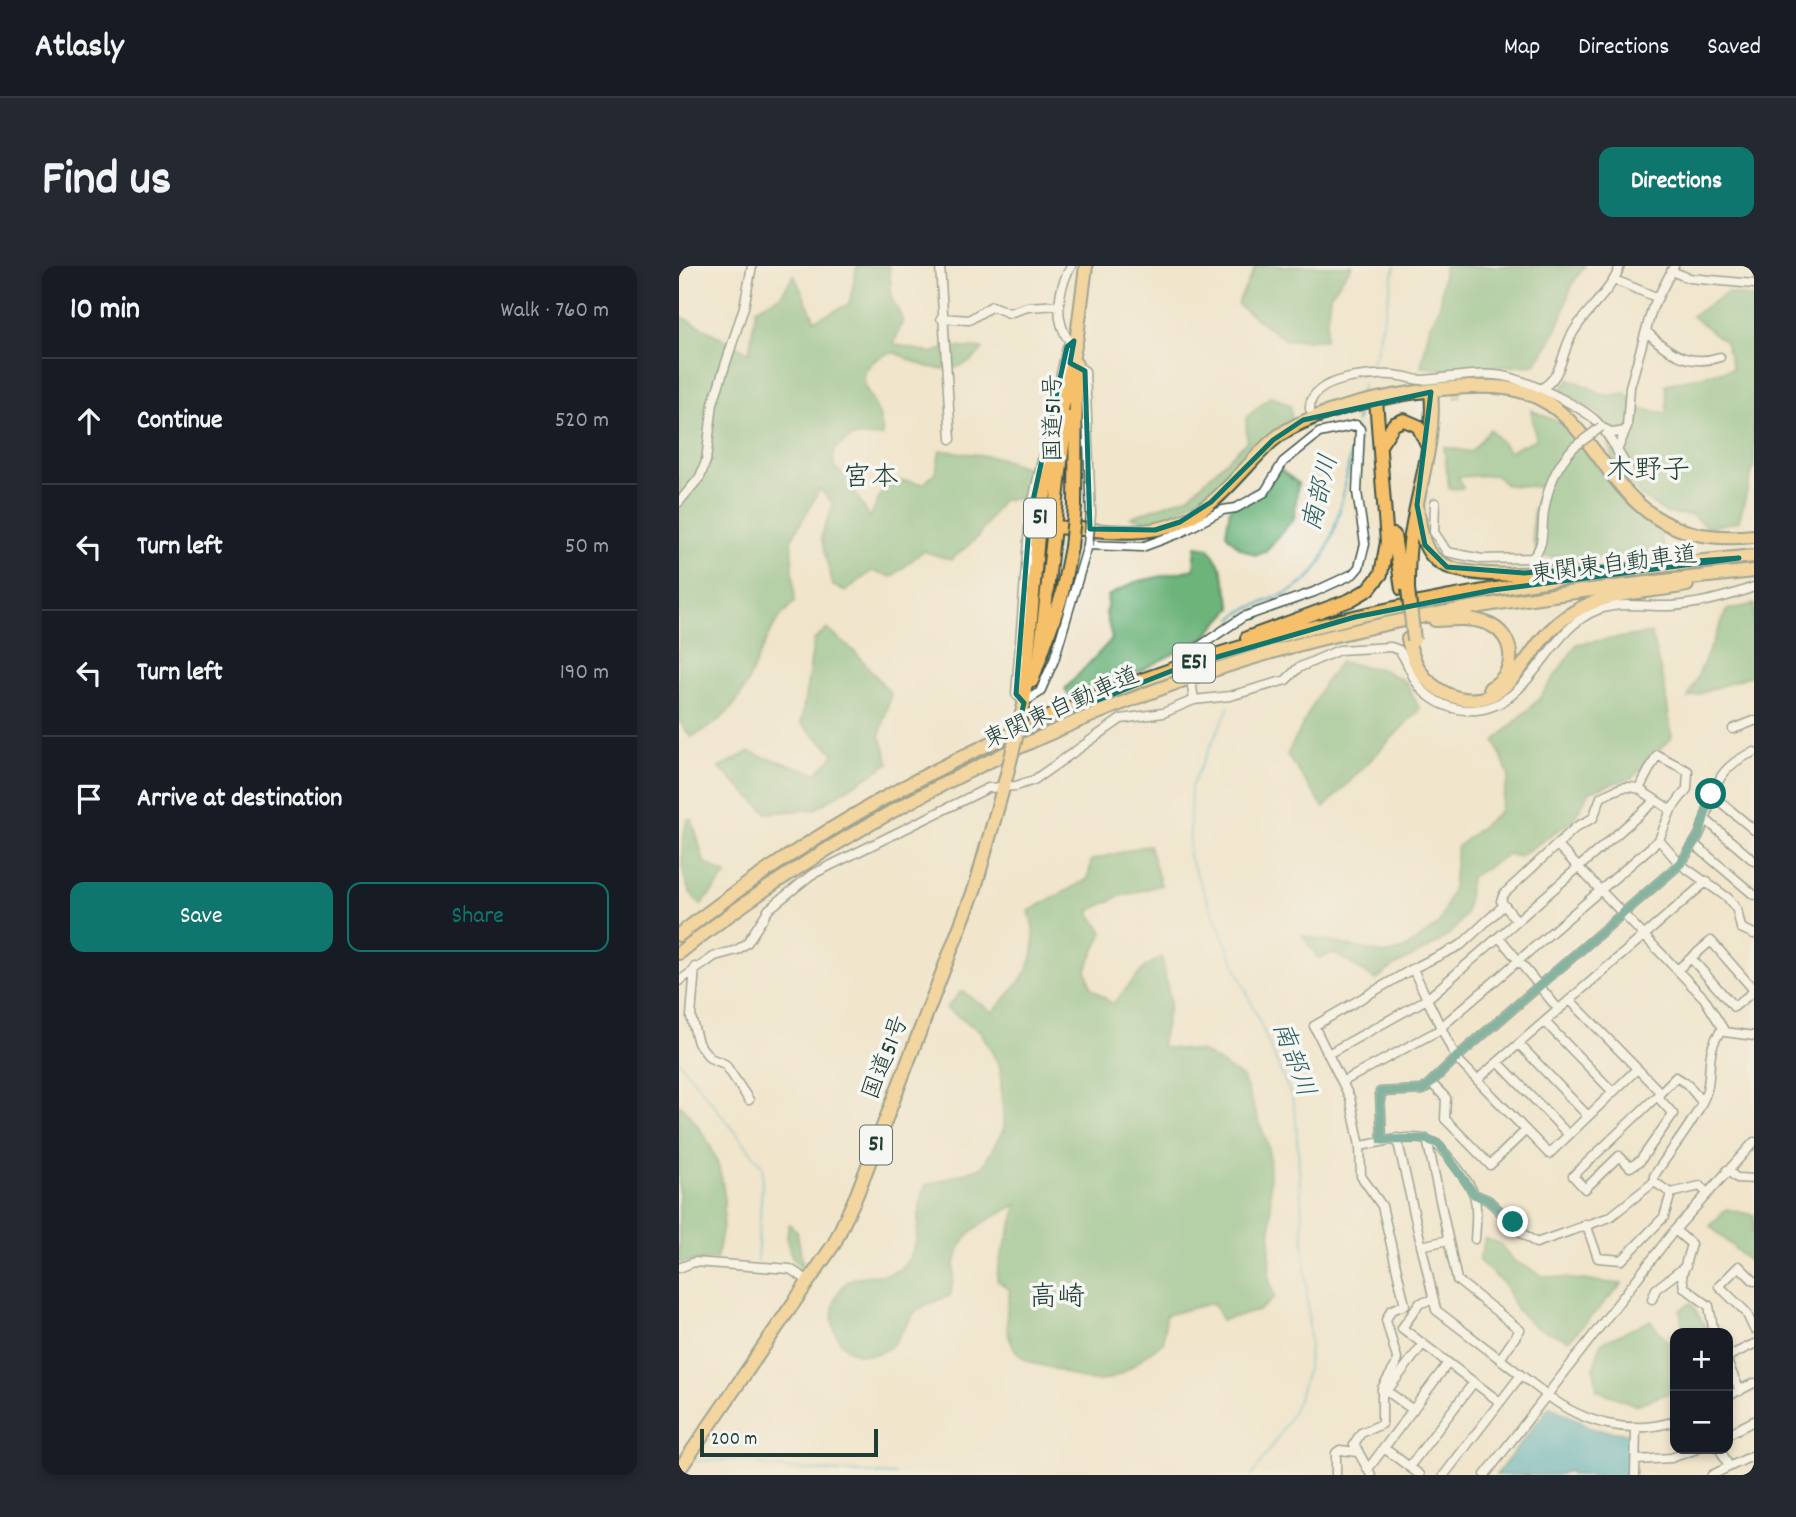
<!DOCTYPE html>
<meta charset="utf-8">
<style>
body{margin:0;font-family:Dekko,"Klee One",sans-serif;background:#242831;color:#f1f3f6}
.controls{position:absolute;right:21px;bottom:21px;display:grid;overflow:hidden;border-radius:14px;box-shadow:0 4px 10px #0003}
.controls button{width:63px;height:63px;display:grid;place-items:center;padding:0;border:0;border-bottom:2px solid #363941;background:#171b24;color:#f1f3f6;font:35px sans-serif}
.scale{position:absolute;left:21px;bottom:18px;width:178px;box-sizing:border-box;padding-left:7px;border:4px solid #1f3d34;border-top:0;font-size:19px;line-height:24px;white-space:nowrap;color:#1f3d34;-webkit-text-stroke:5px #f6f6f2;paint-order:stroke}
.stop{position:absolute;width:21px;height:21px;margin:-16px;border:5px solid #0f766e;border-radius:50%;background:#fff}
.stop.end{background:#0f766e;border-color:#fff;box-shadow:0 2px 7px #0008}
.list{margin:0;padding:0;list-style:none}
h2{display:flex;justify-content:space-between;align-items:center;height:91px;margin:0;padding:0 28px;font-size:30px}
h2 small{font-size:23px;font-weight:400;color:#9ea1a6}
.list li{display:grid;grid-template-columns:46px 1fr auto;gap:21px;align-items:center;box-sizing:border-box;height:126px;padding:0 28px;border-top:2px solid #363941}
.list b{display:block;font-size:26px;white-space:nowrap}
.list em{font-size:23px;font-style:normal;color:#9ea1a6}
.actions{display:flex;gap:14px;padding:21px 28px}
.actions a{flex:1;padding:16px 0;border:2px solid #0f766e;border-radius:14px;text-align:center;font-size:24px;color:#0f766e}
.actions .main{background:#0f766e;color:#fff}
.icon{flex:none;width:38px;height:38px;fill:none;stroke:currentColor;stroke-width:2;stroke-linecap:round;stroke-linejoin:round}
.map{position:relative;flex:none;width:1075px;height:1209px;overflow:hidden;border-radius:14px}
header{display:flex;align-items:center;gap:42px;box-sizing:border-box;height:98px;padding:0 35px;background:#171b24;border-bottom:2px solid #363941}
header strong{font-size:33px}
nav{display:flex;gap:38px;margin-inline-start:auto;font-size:24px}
.intro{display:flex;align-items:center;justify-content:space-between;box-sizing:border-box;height:168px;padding:0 42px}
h1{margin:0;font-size:49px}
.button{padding:18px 32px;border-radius:14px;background:#0f766e;color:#fff;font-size:24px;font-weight:700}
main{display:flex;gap:42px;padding:0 42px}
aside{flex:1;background:#171b24;border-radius:14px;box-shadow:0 4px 10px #0003}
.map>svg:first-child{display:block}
.forest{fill:#6db47a;stroke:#467857;stroke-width:2}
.water{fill:#3fabbf;stroke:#2f747a;stroke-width:2}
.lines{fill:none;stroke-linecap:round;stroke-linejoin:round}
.stream{stroke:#3fabbf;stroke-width:2}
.minor-tunnel{stroke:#c7c3ae;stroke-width:8;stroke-dasharray:8 4;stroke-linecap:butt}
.minor-casing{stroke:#3e564b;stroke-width:11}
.highway-casing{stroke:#3e564b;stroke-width:16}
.minor{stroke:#fff;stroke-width:8}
.highway{stroke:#f6c06b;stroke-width:12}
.minor-bridge-casing{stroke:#3e564b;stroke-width:11;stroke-linecap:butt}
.highway-bridge-casing{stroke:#3e564b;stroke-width:16;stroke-linecap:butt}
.minor-bridge{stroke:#fff;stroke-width:8}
.highway-bridge{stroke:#f6c06b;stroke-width:12}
.route{stroke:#0f766e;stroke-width:9}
.marked{fill:none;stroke:#0f766e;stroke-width:5;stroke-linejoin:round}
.labels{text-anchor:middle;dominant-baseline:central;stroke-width:7;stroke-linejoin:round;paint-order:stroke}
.shield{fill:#f6f6f2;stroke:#60746d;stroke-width:2}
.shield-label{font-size:23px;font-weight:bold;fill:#1f3d34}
.street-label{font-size:24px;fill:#1f3d34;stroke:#f6f6f2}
.water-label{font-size:26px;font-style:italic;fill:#295e5e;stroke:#f6f6f2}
.quarter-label{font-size:28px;fill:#1f3d34;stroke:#f6f6f2}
</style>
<header>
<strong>Atlasly</strong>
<nav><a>Map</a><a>Directions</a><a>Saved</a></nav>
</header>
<div class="intro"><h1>Find us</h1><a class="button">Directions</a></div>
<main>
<aside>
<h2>10 min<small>Walk · 760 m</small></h2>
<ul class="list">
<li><svg class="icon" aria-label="ahead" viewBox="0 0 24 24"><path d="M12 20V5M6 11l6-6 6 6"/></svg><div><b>Continue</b></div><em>520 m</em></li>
<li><svg class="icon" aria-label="left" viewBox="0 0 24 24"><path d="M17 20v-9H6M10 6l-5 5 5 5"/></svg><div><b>Turn left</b></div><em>50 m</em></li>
<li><svg class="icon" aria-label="left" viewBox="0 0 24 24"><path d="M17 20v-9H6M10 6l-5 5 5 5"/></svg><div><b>Turn left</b></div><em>190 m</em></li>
<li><svg class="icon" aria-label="arrive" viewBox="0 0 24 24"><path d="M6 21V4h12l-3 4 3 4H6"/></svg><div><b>Arrive at destination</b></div></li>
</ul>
<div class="actions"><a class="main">Save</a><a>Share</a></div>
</aside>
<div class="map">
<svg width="1075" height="1209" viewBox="0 0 1075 1209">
<rect width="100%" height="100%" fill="#f6f6f2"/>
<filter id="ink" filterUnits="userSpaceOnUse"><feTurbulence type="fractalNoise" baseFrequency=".0143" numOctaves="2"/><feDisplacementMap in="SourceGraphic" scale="14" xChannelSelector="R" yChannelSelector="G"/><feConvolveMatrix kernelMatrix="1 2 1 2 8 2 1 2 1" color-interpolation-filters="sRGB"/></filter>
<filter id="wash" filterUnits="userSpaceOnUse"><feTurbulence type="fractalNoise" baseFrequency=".00686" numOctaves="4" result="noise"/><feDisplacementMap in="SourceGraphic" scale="28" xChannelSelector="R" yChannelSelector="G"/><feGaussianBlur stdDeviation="1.57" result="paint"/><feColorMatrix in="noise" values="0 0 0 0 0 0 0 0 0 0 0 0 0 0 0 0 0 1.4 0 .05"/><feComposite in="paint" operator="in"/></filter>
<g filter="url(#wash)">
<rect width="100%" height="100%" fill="#f1e5cc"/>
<path class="forest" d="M178 0H210L213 33 224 54 215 78 251 87 272 81 304 83C287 106 261 107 236 96 230 94 222 88 216 87 203 86 185 100 185 113 186 127 196 136 200 149 202 155 203 163 204 170L173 171 155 184V200L168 213 191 252C207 217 204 210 245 218L257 205 261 184 317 191 348 202 347 232 323 234 298 272 272 294 244 285 213 311 193 305 167 325 154 320 142 271 154 238 141 223 112 274 116 335C109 343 100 351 95 360 66 409 71 444 12 471L0 455V49L70 87 77 43 102 29 115 9 136 54 170 38Z
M577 0H673L651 29 646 74H606L558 38Z
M765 0H906C888 22 892 25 883 50 877 68 867 83 856 99L767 104 742 101 751 59 761 41Z
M1048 27 1075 32V199L1060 255 1029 262 1013 249 989 248 961 229 935 194 921 148 887 128 876 129 891 113 929 130 946 127 961 143 988 147 987 118 1054 103 1046 76 1013 50Z
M592 130 611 139 613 156 544 218 478 257 452 251 510 230 568 175 567 152Z
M852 144 888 160 930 217 978 262 985 281 968 291H860C848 268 854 244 861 221L827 219 816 209 779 211 784 222 770 223 765 181 792 186 811 163 830 185 857 173Z
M602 204 619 217 615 252 587 285 576 289 561 282 547 268 551 242Z
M517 280 530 282 542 301 553 342 525 372 420 426 403 433 391 432 386 423 433 373 427 348 429 330 456 316 515 303Z
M1075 338V408L1009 432 1048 344Z
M148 363 176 386 212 428 201 469 210 497 136 543 88 547 40 502 69 486 138 507 156 488 122 457 135 374Z
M972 367 985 418 993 471 954 511 911 525 894 554 840 591 829 588 791 612C789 623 790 641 785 650 765 685 724 688 697 714L655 687 639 692 623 669 706 688 725 683 760 658 774 621 778 581 820 546 830 510 816 475 860 433 898 378Z
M661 396 702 403 726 415 741 443 645 542 608 489 644 419Z
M13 553 25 596 48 609 22 639C0 623 0 584 8 554Z
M470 579 482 619 439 631 410 645 424 666 407 704 412 722 434 738 466 701 483 691 491 736 482 781 524 786 564 812 590 882 592 954 590 1012 596 1032 579 1045 543 1054 534 1037 487 1049 484 1077C466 1088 449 1107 430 1113 411 1119 396 1110 378 1104 369 1100 356 1099 347 1094 324 1079 326 1047 331 1024L318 1014C319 988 334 964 338 939 316 950 288 961 279 986 274 999 275 1016 271 1030 259 1034 243 1038 234 1049 223 1062 218 1082 199 1087 159 1099 141 1050 163 1021 178 1001 209 1018 225 999 246 975 234 944 247 919L303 901 325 863 321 801 302 766 267 742 283 725 314 746C345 712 365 694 350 645L409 613 412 594Z
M0 838C46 884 54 932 37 993L0 997Z
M1047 943 1075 949V1000L1031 960Z
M110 958 118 965 125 1005C111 992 105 976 110 958Z
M806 972 821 978 835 995 864 1010 943 1018 890 1074 856 1061 837 1043 825 1018 800 995Z
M1012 1037 1030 1067H1005L1001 1044Z
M971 1055 992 1079H996V1125L956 1139 918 1124 915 1102 922 1077Z"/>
<path class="water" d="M871 1140 914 1163 952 1168 951 1209H892L891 1205 876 1209H817Z"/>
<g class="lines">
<path class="stream" d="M687 107 697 87 716 0
M682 130 684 118
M677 156 679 144
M553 353 562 346C583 336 614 328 630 312 659 284 669 200 676 162
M550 441 512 521 510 591 613 832 617 853 631 1078C629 1130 603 1168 573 1209
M0 795 84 901 78 996
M12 1195 61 1194 97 1202 217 1209"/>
</g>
</g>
<g filter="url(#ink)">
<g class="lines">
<path class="minor-tunnel" d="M772 117 776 135"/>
<defs>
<path id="minor" d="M261 0 272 173
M992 5 1010 12 1075 18
M936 14 977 31
M262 52 290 54 313 40 330 47 349 41 381 39
M967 65C989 87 1010 101 1041 91
M395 75 388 81 351 248 337 428 345 436 361 426 375 394 409 279 463 281 501 267 544 244 557 242 586 226 604 196 640 167 677 159 681 163 678 226 686 278 680 301 674 308 635 326 564 351 521 380
M391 76C374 54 379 23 392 0
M397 99 406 105 412 248
M861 123C882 113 882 91 891 72 904 45 931 29 941 0
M631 143C629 111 698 106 721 110 728 110 734 114 742 114 775 112 810 102 842 115 862 122 903 141 917 155 931 169 940 188 950 204
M922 161 934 167 946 165
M938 185 948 161 951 121 973 43 995 0
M0 236 21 211 27 195 34 137 65 41 73 0
M756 237 755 266 768 286 803 293 853 292C867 279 862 262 865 245 869 220 877 200 895 181
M513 421 515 434
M1054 463 1075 455
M1032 528 1075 564
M1026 553 1075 595
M980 574 992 544
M1015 578 1075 629
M878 579 1025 732 1046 766 1075 770
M838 655 822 635 825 628 897 561 914 552 922 531C936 525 945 517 960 523L992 544 1008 523 1009 505 978 489 960 523
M820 671 880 744
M1012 692 1055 741 1075 725
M16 701 12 751 19 777 31 792 46 798 70 834
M998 704 1032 675 1075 724
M0 715 36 690 58 684 68 677 90 643 132 609 309 522 337 520 355 514 442 453 484 447 515 434 551 430 607 414 619 402 660 384 712 381 720 384C730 396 732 413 744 425 756 436 770 443 787 444 852 448 865 364 918 344 941 335 967 341 992 340 1021 338 1048 331 1075 321
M891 734 981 826
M866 756 934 826
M761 762 980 574 1001 598 1049 632 1058 644 1062 662 1075 668
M840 778 909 850
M649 788 748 733 734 703
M819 796 890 869
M958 803 870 888 777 792 748 733 976 535
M798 814 1028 615
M663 816 762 763
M752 817 767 832 766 853 811 899 847 864
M978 830 994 848 961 895 951 901 940 890 906 923 894 910 978 830 997 811 1008 818 1023 836
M718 872 757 1044 868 1129 806 1209
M748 873 778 1014 841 1064 821 1093
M703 874 701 826 744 824 777 792 1002 597C1008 588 1015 579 1020 569 1037 534 1029 504 1075 486
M681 880 671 832 635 760 735 702 782 679 825 639
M1048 904 1058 912 1075 913
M992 927 975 916V910C990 886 1020 851 1028 824 1033 804 1027 785 1041 766H1046
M795 928 809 934 843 967 857 977 931 951 975 916
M907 958 919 992 943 994 985 951 992 927 1021 920 1028 927
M996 964 1012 978 1003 1010 1005 1021 1030 1040 1035 1067
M742 980 769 974
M0 1002 15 996 111 1003 130 1015
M1075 1015 1060 1000 1040 1020 1067 1046 1075 1063
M973 1033 977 1023 1007 1000
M754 1034 741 1037 723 1062 821 1136
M1049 1095 1050 1090 1075 1078
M1049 1098 1061 1125
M1049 1130 1075 1117
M734 1144 708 1125 744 1078
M996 1155C952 1170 904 1157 868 1129L994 966 1075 876
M1049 1168 1075 1155
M705 1182 741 1209
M1041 1183 1050 1201
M957 1194 992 1192 1018 1183
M730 1201 795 1116
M689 1203 769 1097
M657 1209V1187L661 1184 678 1186
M692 1209 675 1178 682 1167 703 1158V1122L717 1099 718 1092 707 1054 712 1044 726 1039 703 940 682 910 681 880C704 877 727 867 751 875 762 878 792 918 795 929 799 942 797 960 796 973
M765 1209 842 1109
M956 1209 957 1161
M1033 1209 1075 1189"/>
<path id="highway" d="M702 178 715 158 725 154 739 160 748 179
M738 239C741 256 741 277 754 291 778 317 861 307 894 304
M396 240 397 98
M375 261C415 263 463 273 501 256 538 241 563 203 592 176 633 138 760 118 815 121 937 126 912 288 1075 270
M715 269 723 323
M729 323C729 303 729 283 733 263 740 219 757 172 752 126
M756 354C773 353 791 351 807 357 837 368 840 407 811 422
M568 372 671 334 690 323 702 308 708 276 697 134
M729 373C734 397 744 417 768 428 817 449 837 407 861 376 872 362 886 350 902 342 934 325 973 326 1008 319
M361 390 387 151
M353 415 382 332 392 281
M345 436 360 258 398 70 407 0
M0 669C196 514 436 406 679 350 809 320 942 303 1075 290
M0 687C174 548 417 431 633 375 778 338 926 321 1075 305
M0 1204 155 978 178 928 296 622 328 508"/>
</defs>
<use href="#minor" class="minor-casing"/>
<use href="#highway" class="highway-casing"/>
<use href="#minor" class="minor"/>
<use href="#highway" class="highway"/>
<defs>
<path id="minor-bridge" d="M895 181 922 161
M409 279 412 248"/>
<path id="highway-bridge" d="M392 281 396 240
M729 323 735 374
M328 508 345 439"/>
</defs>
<use href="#minor-bridge" class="minor-bridge-casing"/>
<use href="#highway-bridge" class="highway-bridge-casing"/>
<use href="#minor-bridge" class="minor-bridge"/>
<use href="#highway-bridge" class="highway-bridge"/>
</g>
</g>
<g class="lines" filter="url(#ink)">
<path class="route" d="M834 956 809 934 795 928 760 878 748 873 703 874 701 826 744 824 777 792 1002 597 1020 569 1032 528"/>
</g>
<path d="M0 0H1075V1209H0ZM395 75 391 97 406 105 411 263 476 264 501 256 532 236 594 174 624 154 752 126 738 239 746 279 768 301 845 307 1060 292 814 324 676 351 500 402 338 466 345 437 337 428 351 248 388 81Z" fill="#f1e5cc" fill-opacity=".55" fill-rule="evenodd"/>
<path class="marked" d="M395 75 391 97 406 105 411 263 476 264 501 256 532 236 594 174 624 154 752 126 738 239 746 279 768 301 845 307 1060 292 814 324 676 351 500 402 338 466 345 437 337 428 351 248 388 81Z"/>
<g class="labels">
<g class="shield">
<rect x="345" y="232.5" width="32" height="39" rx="5"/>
<rect x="494" y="377.5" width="42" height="39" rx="5"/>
<rect x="181" y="859.5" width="32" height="39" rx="5"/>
</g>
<g class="shield-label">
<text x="361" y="252">51</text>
<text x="515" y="397">E51</text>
<text x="197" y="879">51</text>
</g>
<g class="street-label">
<text transform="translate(376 152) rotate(-90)">国道51号</text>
<text transform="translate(935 300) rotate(-7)">東関東自動車道</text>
<text transform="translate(383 443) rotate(-24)">東関東自動車道</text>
<text transform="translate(208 792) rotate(-69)">国道51号</text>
</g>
<g class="water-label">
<text transform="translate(643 227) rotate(-76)">南部川</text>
<text transform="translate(613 794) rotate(70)">南部川</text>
</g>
<g class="quarter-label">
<text x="969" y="207">木野子</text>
<text x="192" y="214">宮本</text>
<text x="378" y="1034">高崎</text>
</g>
</g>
</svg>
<div class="controls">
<button>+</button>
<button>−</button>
</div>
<div class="scale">200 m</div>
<div class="stop" style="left:1032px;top:528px"></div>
<div class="stop end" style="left:834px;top:956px"></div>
</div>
</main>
